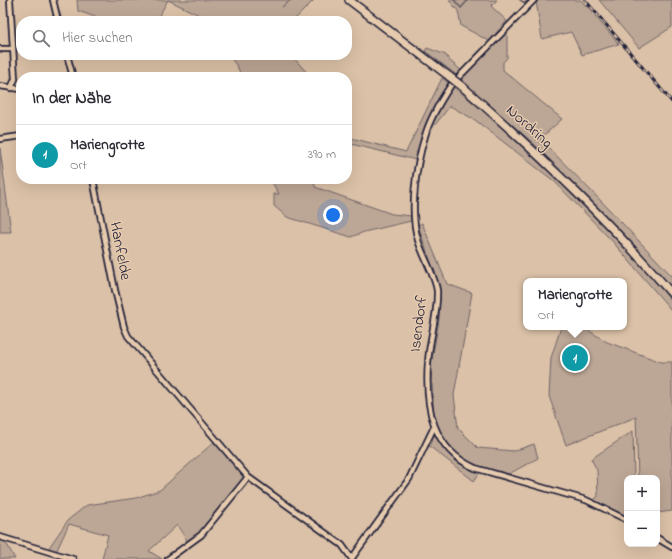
<!DOCTYPE html>
<html lang="de">
<meta charset="utf-8">
<style>
body{margin:0;font-family:"Indie Flower",sans-serif;background:#f7f7f7;color:#2b2b33}
.controls{position:absolute;right:12px;bottom:12px;display:grid;overflow:hidden;border-radius:8px;box-shadow:0 4px 16px #0002}
.controls button{width:36px;height:36px;display:grid;place-items:center;padding:0;border:0;border-bottom:1px solid #e1e1e2;background:#fff;color:#2b2b33;font:20px sans-serif}
.you{position:absolute;left:333px;top:215px;width:14px;height:14px;margin:-10px;border:3px solid #fff;border-radius:50%;background:#1a73e8;box-shadow:0 0 0 6px #1a73e833}
.badge{display:grid;place-items:center;width:26px;height:26px;border-radius:50%;background:#7c3aed;color:#fff;font-size:13px;font-weight:700}
.pin{position:absolute;translate:-50% -50%;border:2px solid #fff;box-shadow:0 1px 4px #0006}
.popup{position:absolute;left:523px;top:278px;width:104px;height:52px;box-sizing:border-box;display:grid;place-content:center;border-radius:8px;background:#fff;filter:drop-shadow(0 1px 3px #0005);font-size:13px;white-space:nowrap;color:#7c7c81}
.popup b{font-size:15px;color:#2b2b33}
.popup::after{content:'';position:absolute;left:50%;top:100%;margin-left:-8px;border:8px solid transparent;border-top-color:#fff}
.list{margin:0;padding:0;list-style:none}
h2{display:flex;justify-content:space-between;align-items:center;height:52px;margin:0;padding:0 16px;font-size:17px}
h2 small{font-size:13px;font-weight:400;color:#7c7c81}
.list li{display:grid;grid-template-columns:26px 1fr auto;gap:12px;align-items:center;box-sizing:border-box;height:60px;padding:0 16px;border-top:1px solid #e1e1e2}
.list b{display:block;font-size:15px;white-space:nowrap}
.list p{margin:0;font-size:13px;white-space:nowrap;color:#7c7c81}
.list em{font-size:13px;font-style:normal;color:#7c7c81}
.icon{flex:none;width:22px;height:22px;fill:none;stroke:currentColor;stroke-width:2;stroke-linecap:round;stroke-linejoin:round}
.map{position:relative;flex:none;width:672px;height:559px;overflow:hidden}
.search{position:absolute;background:#fff;box-shadow:0 4px 16px #0002;left:16px;top:16px;width:336px;height:44px;display:flex;align-items:center;gap:10px;box-sizing:border-box;padding:0 14px;border-radius:16px;color:#7c7c81;font-size:15px}
.panel{position:absolute;background:#fff;box-shadow:0 4px 16px #0002;left:16px;top:72px;width:336px;height:112px;border-radius:16px}
.map>svg:first-child{display:block}
.green{fill:#bca695;stroke:#6f6468}
.lines{fill:none;stroke-linecap:round;stroke-linejoin:round}
.stream{stroke:#655b63;stroke-width:1.5}
.minor-casing{stroke:#22223b;stroke-width:8}
.primary-casing{stroke:#22223b;stroke-width:10}
.minor{stroke:#e7cbae;stroke-width:4.5}
.primary{stroke:#e7cbae;stroke-width:7}
.rail-casing{stroke:#22223b;stroke-width:3}
.rail{stroke:#e7cbae;stroke-width:1.5;stroke-dasharray:4.5;stroke-linecap:butt}
.primary-bridge-casing{stroke:#22223b;stroke-width:10;stroke-linecap:butt}
.primary-bridge{stroke:#e7cbae;stroke-width:7}
.labels{text-anchor:middle;dominant-baseline:central;stroke-width:3;stroke-linejoin:round;paint-order:stroke}
.street-label{font-size:16px;fill:#22223b;stroke:#e7cbae}
</style>
<div class="map">
<svg width="672" height="559" viewBox="0 0 672 559">
<rect width="100%" height="100%" fill="#dbc1a7"/>
<filter id="ink" filterUnits="userSpaceOnUse"><feTurbulence type="fractalNoise" baseFrequency=".025" numOctaves="2"/><feDisplacementMap in="SourceGraphic" scale="8" xChannelSelector="R" yChannelSelector="G"/><feConvolveMatrix kernelMatrix="1 2 1 2 8 2 1 2 1" color-interpolation-filters="sRGB"/></filter>
<g filter="url(#ink)">
<path class="green" d="M77 0H290L282 7 291 0H314L293 21H203V17L168 0 156 21H107L78 11Z
M449 0H497L491 6 507 21 489 41 461 26 458 11Z
M538 0H581L619 44 582 55 571 32 542 39 536 1Z
M599 0H672V27L639 48Z
M507 29V58L503 62V70L562 119 540 139 605 205 672 276V288L617 227 533 143 459 78Z
M427 48 446 55 449 60 462 71 458 76 425 51Z
M228 55H291L311 77H242L237 66Z
M442 78C503 125 565 179 617 237 636 258 654 280 672 302V311L613 242 554 181 475 120 450 106 427 135 422 134 416 160 347 143V137L406 152Z
M0 148 11 232H0Z
M273 179H314L315 187 392 214 412 216 411 221 364 232 351 237 287 217 274 206V194H279L273 184Z
M422 223 447 284 472 293 454 395 458 428 478 448 514 451 534 444 538 458 507 475 483 468 474 481 428 445 437 428 434 417 431 365 439 320 440 290 418 225Z
M561 327H583L607 342 661 362H672V511L657 513V478H638L636 417 566 445 549 396 551 358Z
M633 431 634 478H627V517L593 501 598 496 597 470 591 459Z
M214 442 245 477 205 529 188 542 177 525 149 551 162 559H102L108 535 69 524 56 552 48 549 68 520 87 505 136 498 160 490Z
M0 540 5 541 15 559H0Z"/>
<g class="lines">
<path class="stream" d="M454 0 461 8 468 0
M520 0 525 3 528 0"/>
<defs>
<path id="minor" d="M10 0 15 79 11 88
M53 0 58 21
M534 0 451 85C441 100 430 118 425 136 416 165 409 211 418 240 422 254 436 278 437 291 438 316 429 339 428 363 425 407 432 449 475 468L586 500 627 520
M0 49H13
M67 55 73 77
M0 86 21 89
M0 139 21 136
M93 179 115 290 124 327 128 336 248 477 342 545 352 559
M0 537 73 559
M657 538 672 547
M352 558 409 479 434 427
M168 559 201 535 248 477"/>
<path id="primary" d="M349 0 450 77
M464 88C538 153 608 220 672 294"/>
</defs>
<use href="#minor" class="minor-casing"/>
<use href="#primary" class="primary-casing"/>
<use href="#minor" class="minor"/>
<use href="#primary" class="primary"/>
<defs>
<path id="rail" d="M585 0 672 102"/>
</defs>
<use href="#rail" class="rail-casing"/>
<use href="#rail" class="rail"/>
<defs>
<path id="primary-bridge" d="M450 77 464 88"/>
</defs>
<use href="#primary-bridge" class="primary-bridge-casing"/>
<use href="#primary-bridge" class="primary-bridge"/>
</g>
</g>
<g class="labels">
<g class="street-label">
<text transform="translate(529 127) rotate(42)">Nordring</text>
<text transform="translate(120 251) rotate(79)">Hanfelde</text>
<text transform="translate(419 324) rotate(-83)">Isendorf</text>
</g>
</g>
</svg>
<div class="controls">
<button>+</button>
<button>−</button>
</div>
<div class="you"></div>
<div class="pin badge" style="left:575px;top:358px;background:#0f9aa8">1</div>
<div class="popup"><b>Mariengrotte</b>Ort</div>
<div class="search"><svg class="icon" aria-label="search" viewBox="0 0 24 24"><circle cx="10" cy="10" r="6"/><path d="M15 15l6 6"/></svg>Hier suchen</div>
<section class="panel">
<h2>In der Nähe<small></small></h2>
<ul class="list">
<li><span class="badge" style="background:#0f9aa8">1</span><div><b>Mariengrotte</b><p>Ort</p></div><em>390 m</em></li>
</ul>
</section>
</div>
